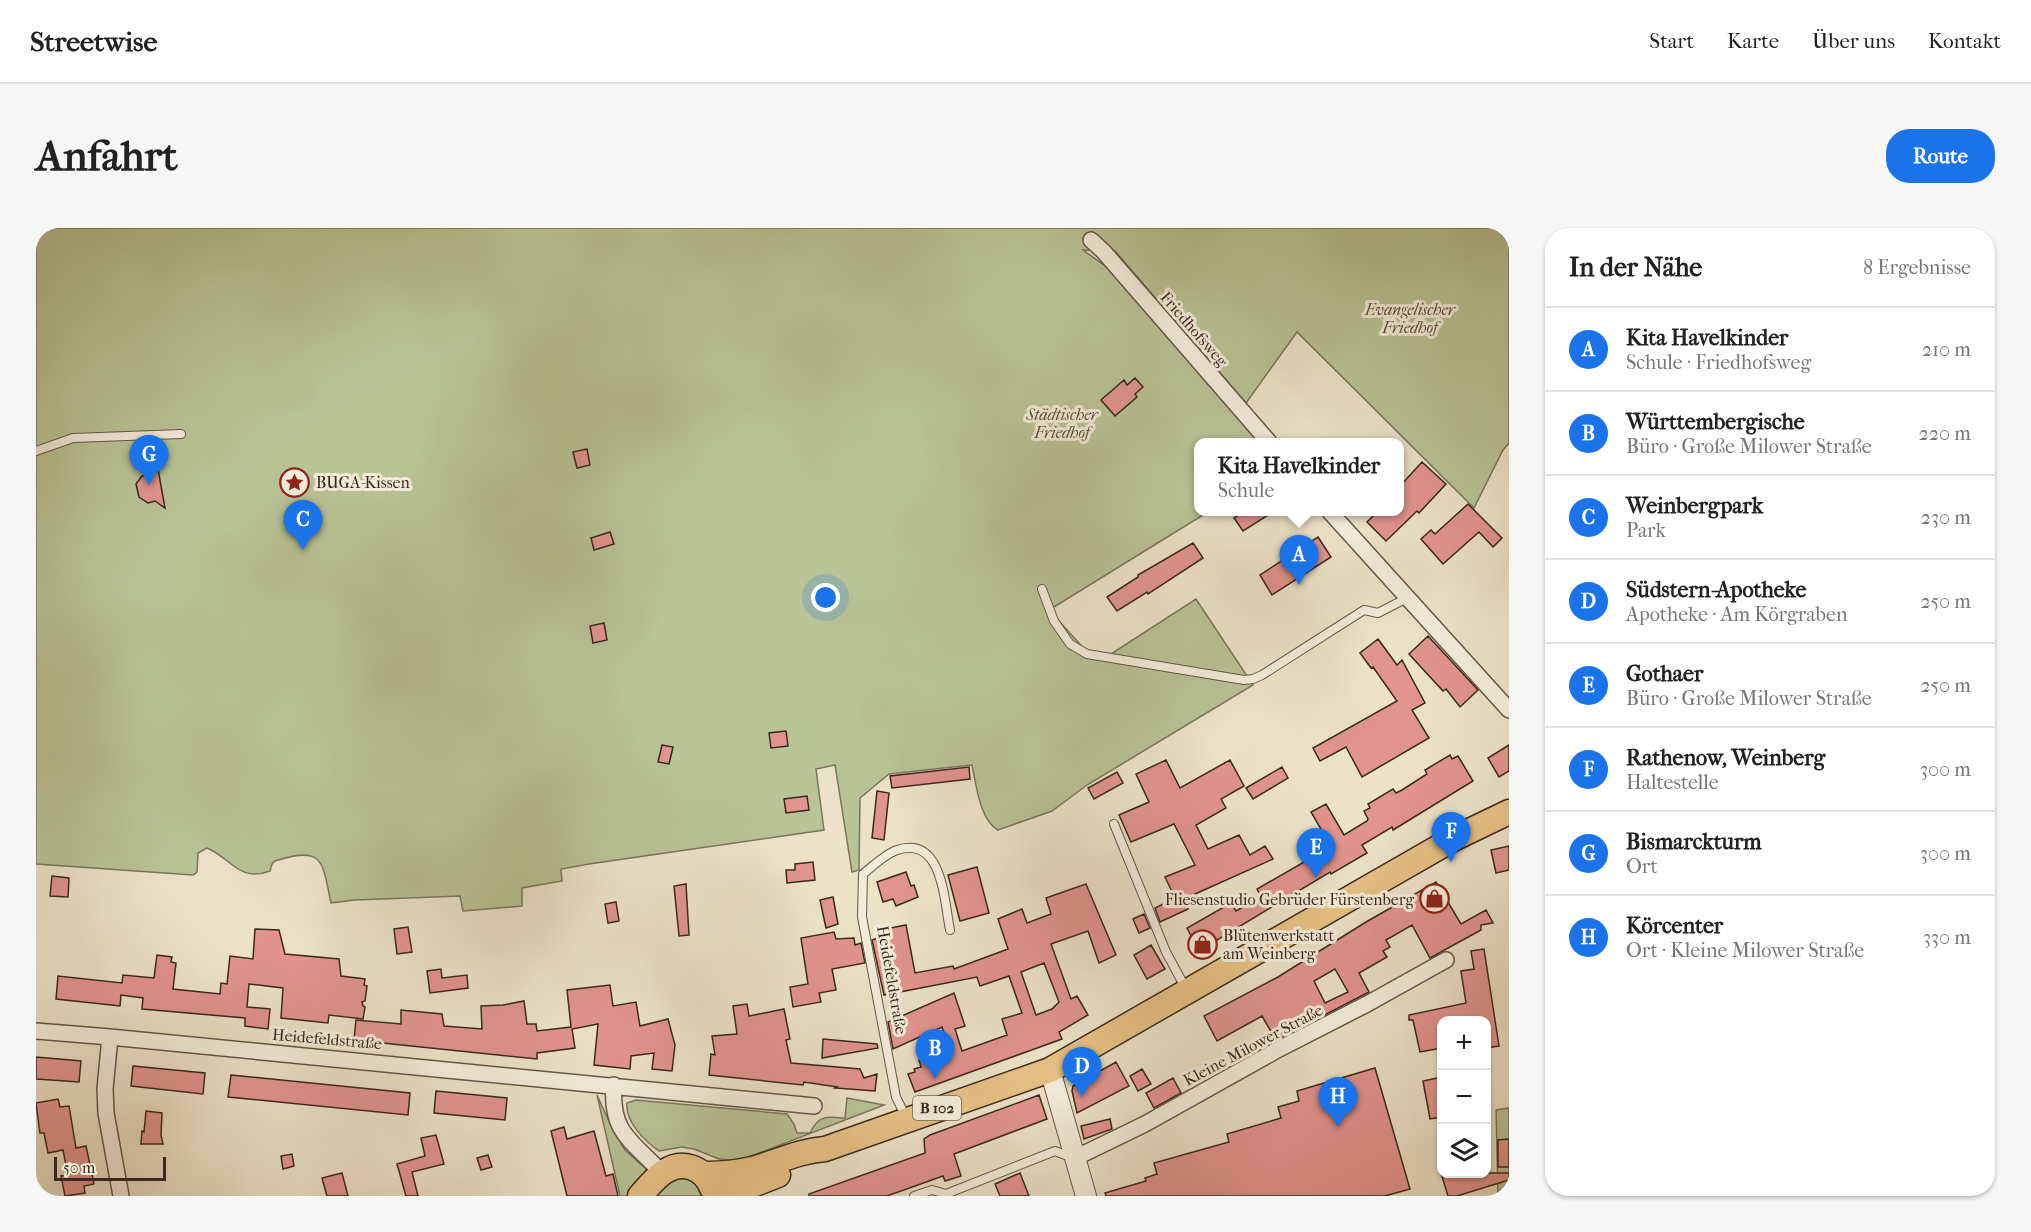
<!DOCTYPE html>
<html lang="de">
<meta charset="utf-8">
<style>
body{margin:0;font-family:"IM FELL French Canon",serif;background:#f6f6f6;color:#222}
.controls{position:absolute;right:18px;bottom:18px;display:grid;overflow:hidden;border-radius:12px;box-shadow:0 2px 4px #0004}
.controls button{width:54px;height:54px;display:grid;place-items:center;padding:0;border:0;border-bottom:2px solid #e0e0e0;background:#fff;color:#222;font:30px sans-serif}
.scale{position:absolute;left:18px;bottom:15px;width:112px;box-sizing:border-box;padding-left:6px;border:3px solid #3a291c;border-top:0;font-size:16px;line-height:21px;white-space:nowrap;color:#3a291c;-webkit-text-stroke:4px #f3ecdb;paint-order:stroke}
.you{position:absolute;left:790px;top:370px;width:21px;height:21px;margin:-15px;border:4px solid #fff;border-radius:50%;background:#1a73e8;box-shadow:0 0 0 9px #1a73e833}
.badge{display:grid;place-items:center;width:39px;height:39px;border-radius:50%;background:#1a73e8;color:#fff;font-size:20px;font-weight:700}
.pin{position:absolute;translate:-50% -50px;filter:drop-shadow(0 2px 3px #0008)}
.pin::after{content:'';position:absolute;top:32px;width:21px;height:18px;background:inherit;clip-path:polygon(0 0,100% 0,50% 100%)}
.popup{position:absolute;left:1158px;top:210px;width:210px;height:78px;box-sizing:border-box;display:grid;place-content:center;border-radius:12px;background:#fff;filter:drop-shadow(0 2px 4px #0005);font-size:20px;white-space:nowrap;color:#767676}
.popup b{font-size:22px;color:#222}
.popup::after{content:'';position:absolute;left:50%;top:100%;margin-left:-12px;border:12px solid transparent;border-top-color:#fff}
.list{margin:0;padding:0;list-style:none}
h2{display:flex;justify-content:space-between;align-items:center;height:78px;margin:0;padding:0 24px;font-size:26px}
h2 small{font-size:20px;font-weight:400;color:#767676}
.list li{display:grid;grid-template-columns:39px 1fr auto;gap:18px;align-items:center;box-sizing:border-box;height:84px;padding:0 24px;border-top:2px solid #e0e0e0}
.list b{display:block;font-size:22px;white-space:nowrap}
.list p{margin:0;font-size:20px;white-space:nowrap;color:#767676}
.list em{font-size:20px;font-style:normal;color:#767676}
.icon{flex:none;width:33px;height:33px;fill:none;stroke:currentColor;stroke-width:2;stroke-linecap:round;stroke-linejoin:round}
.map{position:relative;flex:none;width:1473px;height:968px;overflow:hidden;border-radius:24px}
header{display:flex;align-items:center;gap:36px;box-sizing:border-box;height:84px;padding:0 30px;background:#fff;border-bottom:2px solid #e0e0e0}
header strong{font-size:28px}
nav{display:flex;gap:33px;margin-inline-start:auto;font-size:21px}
.intro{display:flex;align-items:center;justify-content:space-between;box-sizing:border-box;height:144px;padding:0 36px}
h1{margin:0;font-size:42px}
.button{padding:15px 27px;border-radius:24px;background:#1a73e8;color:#fff;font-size:21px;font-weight:700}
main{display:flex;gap:36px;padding:0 36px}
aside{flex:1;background:#fff;border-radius:24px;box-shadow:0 2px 4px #0004}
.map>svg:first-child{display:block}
.green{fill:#b8c396;stroke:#797659;stroke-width:1.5}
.building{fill:#e2948e;stroke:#3a291c;stroke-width:1.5;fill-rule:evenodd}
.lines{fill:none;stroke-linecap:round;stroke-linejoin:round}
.service-casing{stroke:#665747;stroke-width:10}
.minor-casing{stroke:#665747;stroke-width:18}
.tertiary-casing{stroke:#665747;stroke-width:22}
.primary-casing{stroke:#3a291c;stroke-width:27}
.service{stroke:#f3ecdb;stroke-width:8}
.minor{stroke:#f3ecdb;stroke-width:15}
.tertiary{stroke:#f3ecdb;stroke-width:20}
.primary{stroke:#e6c184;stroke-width:24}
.labels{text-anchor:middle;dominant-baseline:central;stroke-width:6;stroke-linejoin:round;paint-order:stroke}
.shield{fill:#f3ecdb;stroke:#726455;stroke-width:1.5}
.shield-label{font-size:15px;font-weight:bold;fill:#3a291c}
.park-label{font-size:16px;font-style:italic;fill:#5a503a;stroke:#f3ecdb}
.street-label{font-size:16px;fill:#3a291c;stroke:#f3ecdb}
.poi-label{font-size:16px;fill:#3a291c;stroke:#f3ecdb;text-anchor:start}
</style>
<header>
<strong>Streetwise</strong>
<nav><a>Start</a><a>Karte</a><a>Über uns</a><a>Kontakt</a></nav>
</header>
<div class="intro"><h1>Anfahrt</h1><a class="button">Route</a></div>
<main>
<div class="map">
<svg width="1473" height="968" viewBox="0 0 1473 968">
<rect width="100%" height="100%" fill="#ece2c7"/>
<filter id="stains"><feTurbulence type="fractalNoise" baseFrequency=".00333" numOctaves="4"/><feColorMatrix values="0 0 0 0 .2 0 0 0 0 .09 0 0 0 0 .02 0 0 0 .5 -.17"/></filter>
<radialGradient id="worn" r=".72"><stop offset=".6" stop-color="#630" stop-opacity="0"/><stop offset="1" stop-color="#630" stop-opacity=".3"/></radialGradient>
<path class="green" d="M0 0H1473V215L1467 222 1438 280 1261 104 1210 175 1079 23 1047 22 1076 43 1226 214H1162V284H1172L1013 382 1052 425 1072 428 1160 371 1217 457 1051 557 1016 583 962 602C944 593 940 556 936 537L853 546 824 570 823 642 816 644 799 537 780 541 788 602 553 636 525 641 526 653 486 660V678L427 683 424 668 319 672 295 675C286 634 289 617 239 633L236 636 234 643C203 655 194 629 171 620L162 625 161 644 157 647 0 636Z
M561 867 577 902 589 922 612 943 592 968H584Z
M811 870 848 877 713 929 696 932 683 931 658 921 646 919 623 923C609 913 589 894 591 875L600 872 751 886 758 896 761 905H774C783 886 791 889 809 890Z
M1473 880V968H1462L1460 882Z
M643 949H652L663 958 665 968H620L636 952Z"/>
<path class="building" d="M1099 150 1107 159 1099 166 1101 169 1079 188 1065 172 1088 152 1091 157Z
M551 221 554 237 541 240 537 224Z
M1386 234 1410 256 1383 285 1381 283 1350 313 1331 294 1341 284H1364V258Z
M121 235 125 258 129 280 119 273 112 275 103 269 100 256 106 248 114 247Z
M1432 276 1466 310 1457 319 1443 304 1407 336 1385 311 1395 302 1399 306Z
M1208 284H1237L1207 303 1198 290Z
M574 304 578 316 558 322 555 310Z
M1282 309 1295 329 1236 367 1224 347Z
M1157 315 1167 330 1112 366 1111 364 1081 383 1071 369 1102 349V347Z
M568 395 571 412 557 415 554 398Z
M1392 408 1442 462 1424 479 1410 461 1407 463 1373 426Z
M1342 411 1361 437 1366 432 1389 475 1376 482 1393 510 1326 549 1310 519 1284 533 1277 520 1361 473 1337 439 1335 440 1324 425Z
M750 503 752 518 735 520 733 505Z
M626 517 637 519 633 536 622 534Z
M1473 517V543L1463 549 1452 530Z
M1414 527 1416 531 1422 528 1437 553 1357 602 1356 599 1326 617 1331 625 1295 646 1294 644 1163 723 1151 700 1195 675 1200 683 1225 669 1221 661 1270 633 1265 622 1284 611 1280 603 1285 601 1275 584 1290 576 1308 607 1331 593 1332 591 1328 583 1334 580 1332 576 1357 561 1360 565 1366 562 1391 546 1389 542Z
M1130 532 1144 560 1194 532 1208 558 1185 571 1190 580 1160 597 1172 621 1203 607 1214 627 1229 618 1237 631 1148 671 1152 681 1124 694 1119 680 1139 670 1129 649 1159 637 1138 596 1095 614 1083 587 1113 574 1100 546Z
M933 539 934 551 856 560 854 548Z
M1246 539 1252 550 1217 571 1210 560Z
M1081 544 1087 555 1058 571 1052 560Z
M841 563 853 565 848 612 836 610Z
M771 568 773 582 750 585 748 571Z
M1473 618V642L1460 645 1455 622Z
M777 634 779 652 751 655 750 642H759V636Z
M941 639 953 685 924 693 912 647Z
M870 644 875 658 878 657 882 669 860 678 857 671 847 674 841 654Z
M16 648 33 650 32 669 14 668Z
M1400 654 1425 696 1450 682 1457 695 1445 697V702L1394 730 1376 697 1350 712 1354 719 1347 723 1351 729 1323 745 1333 764 1240 812 1226 788 1181 813 1168 788 1242 749 1330 694ZM1299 741 1312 764 1289 775 1278 753Z
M650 656 653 707 643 708 638 658Z
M1050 656 1080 727 1063 735 1052 703 1015 716 1035 771 1041 768 1052 787 1023 804 1026 811 879 864 872 846 879 844 878 841 885 839 883 832 914 822 906 799 857 821 852 794 918 765 929 798 919 801 926 823 971 807 966 791 986 785 973 748 944 758 941 749 848 767 836 712 845 709 844 702 870 697 879 745 917 738 918 741 972 721 962 691 986 681 991 695 1015 686 1010 670ZM1008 735 1023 774 1016 781 1000 787 985 744Z
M797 669 802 696 790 700 784 672Z
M580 674 583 693 572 695 569 676Z
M1108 686 1114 700 1103 705 1097 691Z
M372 699 376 724 361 726 358 701Z
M219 701 243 702 249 726 303 731 305 748 329 751 328 757 331 758 329 773 326 774 327 778 329 779 327 791 293 787 292 795 245 790 247 760 213 756 211 779 234 781 232 801 209 798V790L106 781 107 770 85 767 84 778 20 771 22 748 86 755 87 747 118 750 121 727 136 729 135 734 140 735 137 761 184 766 185 755 191 756 194 728 217 731Z
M798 704 800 711 818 710 819 717 825 715 829 735 796 741 800 762 783 765 785 774 757 779 754 759 772 756 765 710Z
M1115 717 1129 741 1111 751 1098 727Z
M1448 721 1463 818 1450 820V792H1406V820L1384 824 1377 792H1373V787L1430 775 1425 743 1438 741 1435 723Z
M405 741 406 750 431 747 432 760 394 765 391 743Z
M574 757 577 778 600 774 604 798 632 791 639 817 636 843 616 841 618 825 595 828 594 841 558 837 562 796 536 801 539 820 501 825V831L318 812 320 792 365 796V782L406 786 408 798 446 801 445 778 467 777 488 773 491 796H500L501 803 535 799 531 762Z
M711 776 713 788 748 781 754 811 750 812 755 835 824 841 828 850 841 846 839 863 799 860 801 859 768 854 767 857 673 847 675 826 679 827 676 808 701 806 697 778Z
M787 811 841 816 842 820 786 830Z
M0 829 45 833 43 854 0 851Z
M1080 834 1093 858 1041 885 1036 863 1037 858Z
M97 838 169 845 167 866 95 858Z
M1339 840 1374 961 1349 968H1070L1069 965 1110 953 1109 950 1121 946 1118 935 1193 914 1191 906 1245 890 1242 879 1263 873 1261 863Z
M1106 841 1115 856 1102 863 1094 848Z
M195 847 374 865 372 887 192 869Z
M1406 849V889L1394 891 1387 853Z
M1137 850 1145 865 1118 880 1110 865Z
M400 863 471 870 469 892 398 885Z
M1003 867 1011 891 918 926 925 948 909 953 907 948 851 968H773V966L889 925 888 911 894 907Z
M22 871 24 879 33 878 40 920 50 918 58 956 48 958 49 965 29 968 25 948 32 947 27 922 12 925 8 905H4L0 875Z
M110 883 126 885 125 907 127 916H105L106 903 108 904Z
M1074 891 1076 901 1048 911 1045 898Z
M528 899 531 911 558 903 570 948 577 946 582 968H531L515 903Z
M400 907 408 936 376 944 382 968H370L361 936 389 928 385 910Z
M1473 911V939H1462V912Z
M256 926 258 938 247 941 245 928Z
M452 927 456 939 445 942 441 930Z
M306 945 312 968H291L286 950Z
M984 945 993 968H964L959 956Z
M1405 945H1473V952L1421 968H1412Z"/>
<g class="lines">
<defs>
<path id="service" d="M0 223 37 210 145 206
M1006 361 1018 393 1034 416 1051 426 1208 452 1217 451 1226 447 1328 382 1342 385 1371 370
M1078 596 1130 724 1149 759
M870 889 860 869 826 689 827 646C837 638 849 626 861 622 907 607 908 673 914 702
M878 968 896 962 910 966 1019 923 1037 930"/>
<path id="minor" d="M1055 12 1068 24 1233 214
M1294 284 1473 482
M0 803 74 809 778 878
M74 809 69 861 70 885 85 968
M578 857C574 906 597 913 626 945
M1039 930 1109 896 1243 821 1331 776 1410 732"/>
<path id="tertiary" d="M1014 842 1050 968"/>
<path id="primary" d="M669 946C685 946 700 945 716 941 741 934 763 923 789 921L1014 842 1419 610 1473 584
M604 968C611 960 619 950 628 944 647 931 668 940 676 960
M689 968 742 947"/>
</defs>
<use href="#service" class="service-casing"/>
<use href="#minor" class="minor-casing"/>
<use href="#tertiary" class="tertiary-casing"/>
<use href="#primary" class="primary-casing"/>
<use href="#service" class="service"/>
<use href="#minor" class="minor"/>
<use href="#tertiary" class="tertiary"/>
<use href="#primary" class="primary"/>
</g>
<defs>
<symbol id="sight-ring" viewBox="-11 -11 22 22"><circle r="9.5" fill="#f3ecdb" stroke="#8f2418" stroke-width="1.5"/><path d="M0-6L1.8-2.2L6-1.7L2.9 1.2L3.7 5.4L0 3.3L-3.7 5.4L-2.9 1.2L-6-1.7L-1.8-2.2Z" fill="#8f2418"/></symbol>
<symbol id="shop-ring" viewBox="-11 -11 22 22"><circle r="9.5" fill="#f3ecdb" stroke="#8f2418" stroke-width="1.5"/><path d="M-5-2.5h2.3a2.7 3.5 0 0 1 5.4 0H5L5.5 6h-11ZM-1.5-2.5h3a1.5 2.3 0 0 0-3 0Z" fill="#8f2418"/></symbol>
</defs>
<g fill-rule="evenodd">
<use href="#sight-ring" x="242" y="238" width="33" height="33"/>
<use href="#shop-ring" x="1382" y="654" width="33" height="33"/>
<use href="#shop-ring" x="1150" y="700" width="33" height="33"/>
</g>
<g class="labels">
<rect class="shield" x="877" y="868" width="48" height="24" rx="4.5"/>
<g class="shield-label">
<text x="901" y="880">B 102</text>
</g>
<g class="park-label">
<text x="1374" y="81">Evangelischer<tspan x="1374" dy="18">Friedhof</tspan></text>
<text x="1026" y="186">Städtischer<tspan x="1026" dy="18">Friedhof</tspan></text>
</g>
<g class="street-label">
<text transform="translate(1158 101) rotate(49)">Friedhofsweg</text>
<text transform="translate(856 752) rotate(80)">Heidefeldstraße</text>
<text transform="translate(291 811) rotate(5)">Heidefeldstraße</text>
<text transform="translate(1217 817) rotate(-28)">Kleine Milower Straße</text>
</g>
<g class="poi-label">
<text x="280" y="254">BUGA-Kissen</text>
<text x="1378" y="671" text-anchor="end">Fliesenstudio Gebrüder Fürstenberg</text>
<text x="1187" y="707">Blütenwerkstatt<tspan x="1187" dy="18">am Weinberg</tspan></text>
</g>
</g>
<rect width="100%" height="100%" filter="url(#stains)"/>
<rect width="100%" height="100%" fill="url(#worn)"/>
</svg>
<div class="controls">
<button>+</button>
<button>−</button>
<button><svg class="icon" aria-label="layers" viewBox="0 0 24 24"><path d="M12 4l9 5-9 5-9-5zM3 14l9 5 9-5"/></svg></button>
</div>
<div class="scale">50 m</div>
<div class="you"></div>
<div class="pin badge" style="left:1263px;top:357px">A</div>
<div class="popup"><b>Kita Havelkinder</b>Schule</div>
<div class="pin badge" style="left:899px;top:851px">B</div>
<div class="pin badge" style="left:267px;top:322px">C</div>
<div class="pin badge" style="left:1046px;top:869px">D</div>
<div class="pin badge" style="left:1280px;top:650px">E</div>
<div class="pin badge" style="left:1415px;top:634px">F</div>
<div class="pin badge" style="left:113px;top:257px">G</div>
<div class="pin badge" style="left:1302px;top:899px">H</div>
</div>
<aside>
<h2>In der Nähe<small>8 Ergebnisse</small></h2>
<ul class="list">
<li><span class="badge">A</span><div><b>Kita Havelkinder</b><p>Schule · Friedhofsweg</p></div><em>210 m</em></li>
<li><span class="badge">B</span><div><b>Württembergische</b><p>Büro · Große Milower Straße</p></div><em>220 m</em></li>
<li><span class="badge">C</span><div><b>Weinbergpark</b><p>Park</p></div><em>230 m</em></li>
<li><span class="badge">D</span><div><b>Südstern-Apotheke</b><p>Apotheke · Am Körgraben</p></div><em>250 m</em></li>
<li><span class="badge">E</span><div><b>Gothaer</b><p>Büro · Große Milower Straße</p></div><em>250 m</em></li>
<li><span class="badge">F</span><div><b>Rathenow, Weinberg</b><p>Haltestelle</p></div><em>300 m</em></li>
<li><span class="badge">G</span><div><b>Bismarckturm</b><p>Ort</p></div><em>300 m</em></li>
<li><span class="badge">H</span><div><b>Körcenter</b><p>Ort · Kleine Milower Straße</p></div><em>330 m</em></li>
</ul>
</aside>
</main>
